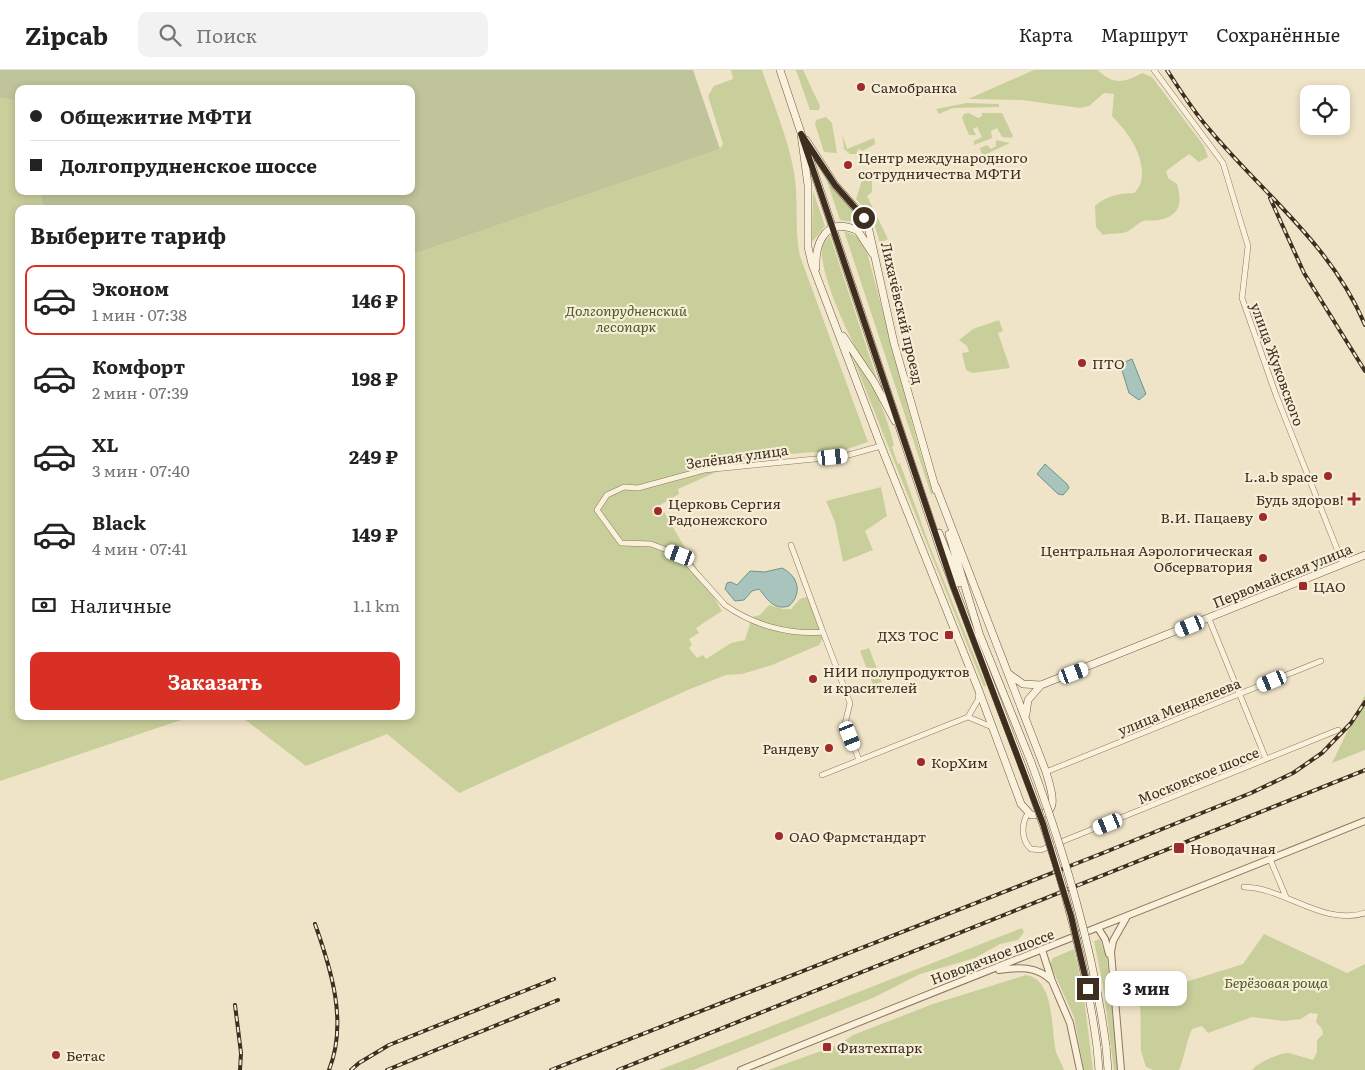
<!DOCTYPE html>
<html lang="ru">
<head>
<meta charset="utf-8">
<style>
  :root { --surface:#fff; --page:#f2f2f2; --text:#222; --muted:#767676; --line:#e0e0e0; --accent:#d93025 }
  body { margin:0; font-family:Literata,serif; background:var(--page); color:var(--text); height:100vh; display:flex; flex-direction:column; font-size:19px; white-space:nowrap }
  * { box-sizing:border-box; margin:0 }
  p { font-size:16px; color:var(--muted) }
  .icon { flex:none; width:28px; height:28px; fill:none; stroke:currentColor; stroke-width:2; stroke-linecap:round; stroke-linejoin:round }
  .map { position:relative; flex:1; overflow:hidden }
  .sheet { position:absolute; left:15px; top:135px; width:400px; height:515px; display:flex; flex-direction:column; background:var(--surface); border-radius:10px; box-shadow:0 2px 8px #0003 }
  .sheet>* { flex:none }
  .guide { position:absolute; left:15px; top:15px; width:400px; height:110px; border-radius:10px; box-shadow:0 2px 8px #0003; display:grid; align-content:center; height:110px; padding:0 15px; background:var(--surface) }
  .buttons { position:absolute; left:1300px; top:15px; display:grid; gap:10px }
  .buttons a { display:grid; place-items:center; width:50px; height:50px; border-radius:10px; background:var(--surface); box-shadow:0 2px 8px #0003; font-size:25px }
  .end { position:absolute; width:22px; height:22px; margin:-11px; border:6px solid #3d2e20; background:#fff; box-shadow:0 0 0 2px #fff }
  .from { border-radius:50% }
  .bubble { position:absolute; height:35px; border-radius:10px; background:var(--surface); box-shadow:0 2px 8px #0003; font-size:16px; font-weight:700; line-height:35px; text-align:center }
  .car { position:absolute; width:15px; height:30px; margin:-15px -8px; border-radius:6px; box-shadow:0 0 4px 1px #0007; background:linear-gradient(#fff 24%,#345 0 40%,#fff 0 76%,#345 0 86%,#fff 0) }
  .guide b { display:flex; align-items:center; gap:18px; height:48px; font-size:19px }
  .guide b+b { border-top:1px solid var(--line) }
  .guide i { width:12px; height:12px; background:var(--text) }
  ul { padding:0; list-style:none }
  li { display:flex; align-items:center; gap:15px; height:70px; margin:0 10px 8px; padding:0 5px; border:2px solid transparent; border-radius:10px }
  li div { flex:1 }
  li b { display:block; font-size:19px }
  li em { font-style:normal; font-weight:700 }
  li.current { border-color:var(--accent) }
  li>.icon { width:45px; height:45px; stroke-width:1.5 }
  h2 { padding:0 15px; font-size:22px; line-height:60px }
  .pay { display:flex; align-items:center; gap:12px; height:55px; padding:0 15px; font-size:19px }
  .pay p { margin-inline-start:auto }
  .primary-button { display:flex; gap:10px; margin-top:auto; padding:10px 15px }
  .primary-button a { flex:1; height:58px; border-radius:10px; background:var(--accent); color:#fff; font-size:20px; font-weight:700; line-height:58px; text-align:center }
  header { display:flex; align-items:center; gap:30px; box-sizing:border-box; height:70px; padding:0 25px; background:var(--surface); border-bottom:1px solid var(--line) }
  header strong { font-size:24px }
  nav { display:flex; gap:28px; margin-inline-start:auto; font-size:18px }
  .search { width:350px; height:45px; background:var(--page); display:flex; align-items:center; gap:12px; box-sizing:border-box; padding:0 18px; border-radius:10px; color:var(--muted); font-size:19px }
  .map>svg:first-child { display:block }
  .green { fill:#c9cf9b }
  .cemetery { fill:#bfc49a }
  .water { fill:#a9c4bc; stroke:#6f938a }
  .lines { fill:none; stroke-linecap:round; stroke-linejoin:round }
  .minor-casing { stroke:#8d765c; stroke-width:6 }
  .tertiary-casing { stroke:#8d765c; stroke-width:8 }
  .secondary-casing { stroke:#6f573f; stroke-width:8 }
  .minor { stroke:#faf1dc; stroke-width:5 }
  .tertiary { stroke:#faf1dc; stroke-width:6 }
  .secondary { stroke:#faf1dc; stroke-width:7 }
  .rail-casing { stroke:#3d2e20; stroke-width:4 }
  .rail { stroke:#f7eed8; stroke-width:2; stroke-dasharray:5.5; stroke-linecap:butt }
  .secondary-bridge-casing { stroke:#6f573f; stroke-width:8; stroke-linecap:butt }
  .secondary-bridge { stroke:#faf1dc; stroke-width:7 }
  .route { stroke:#3d2e20; stroke-width:6 }
  .poi-dot { fill:#9e2a2b; stroke:#f7eed8; stroke-width:2 }
  .labels { text-anchor:middle; dominant-baseline:central; stroke-width:4.5; stroke-linejoin:round; paint-order:stroke }
  .poi-label { font-size:14px; fill:#3d2e20; stroke:#f7eed8; text-anchor:start }
  .park-label { font-size:14px; font-style:italic; fill:#4d5a26; stroke:#f7eed8 }
  .street-label { font-size:14px; fill:#3d2e20; stroke:#f7eed8 }
</style>
</head>
<body>
<header>
<strong>Zipcab</strong>
<div class="search"><svg class="icon" aria-label="search" viewBox="0 0 24 24"><circle cx="10" cy="10" r="6"/><path d="M15 15l6 6"/></svg>Поиск</div>
<nav><a>Карта</a><a>Маршрут</a><a>Сохранённые</a></nav>
</header>
<div class="map">
<svg width="1365" height="1000" viewBox="0 0 1365 1000">
  <rect width="100%" height="100%" fill="#f0e4c8"/>
  <path class="green" d="M731,0H762C773,33 788,68 794,102C799,130 794,159 800,186L868,372L844,380L750,387L678,419L679,424L660,435L722,541L696,558L699,563L689,569L692,575L689,578L697,588L703,585L706,589L731,573L745,570L752,547L760,545L769,535L783,539H791L800,529L807,527L823,568L819,575L772,595L742,604L726,605L690,619L459,723L387,664L306,696L240,646H411V185L720,79L723,74L708,26L714,16L733,9Z
    M796,0H803L820,36L819,40H810Z
    M1034,0H1098C1113,15 1124,13 1142,3L1152,7L1204,76L1208,87L1199,92L1189,84L1166,101L1168,108L1177,114C1182,132 1181,146 1159,150C1154,151 1148,150 1143,151C1136,154 1131,162 1122,163C1115,164 1110,163 1103,165L1096,157L1095,136C1106,126 1119,123 1134,123C1150,109 1139,79 1127,64C1123,57 1117,52 1112,46L1114,24L1104,23L1089,36L1080,38L1022,30L968,29Z
    M0,28L19,31V121H41L43,139H19V646H193L0,711Z
    M967,33L999,34V37L953,38L939,44L936,39Z
    M969,43L978,48L982,46V43H1002L1013,66L1012,68L1002,67L997,58L991,61L992,68L974,75V71L982,67L977,57L973,59L976,65H969L962,48L964,44Z
    M826,47L832,53L837,83L824,82L815,54L816,50Z
    M842,64L847,79L874,68L875,74L863,81L858,79L857,84H850L844,79Z
    M996,70L1010,73L982,86L980,78L987,75L991,79L996,76Z
    M865,109L872,111V122L867,126L888,169L880,173L872,147L856,129L862,110Z
    M827,111L856,143L866,160L853,152L840,150Z
    M813,121L825,156L813,171L812,170Z
    M844,161L857,166L866,178L917,371L933,424H931Z
    M830,166L877,309C858,292 821,208 822,183C822,176 825,171 830,166Z
    M999,250L1003,261L998,263L1010,298L973,303L966,300L962,283L969,282L967,276L959,270L973,259Z
    M853,288C872,305 888,350 894,375L892,377L898,394L900,393L929,474L986,615L984,617Z
    M881,417L887,446L865,461L873,480L843,492L835,452L826,431Z
    M869,578L882,612L873,615L860,581Z
    M1365,625V680L1332,693Z
    M1022,858L1024,862L1018,870L1000,874L975,888L920,904L875,927L693,1000H659Z
    M1264,864L1347,903L1365,894V1000H1252C1257,993 1281,982 1289,983C1293,984 1307,988 1313,990L1317,982V970L1323,964L1322,959L1316,952L1318,944L1310,943L1301,949L1285,951L1252,947L1208,963L1202,956L1192,959C1186,972 1185,986 1179,1000H1153L1146,997L1141,981L1140,922L1165,910L1176,915L1243,894Z
    M1100,869L1103,879H1106L1118,1000H1114L1103,916L1094,871Z
    M1074,879L1083,920L1093,1000H1084L1074,947L1050,894L1053,888Z
    M1026,905C1055,909 1051,960 1056,982C1058,988 1062,994 1064,1000H768L838,975L853,965L933,934Z"/>
  <path class="cemetery" d="M0,0H693L720,79L411,185V139H43L41,121H411V19H19V31L0,28Z"/>
  <path class="water" d="M1132,289L1146,324L1139,330L1129,323L1120,294Z
    M1045,394L1067,414L1069,418L1063,425L1058,424L1037,404Z
    M782,498C798,506 803,523 789,536C773,541 767,528 759,519L752,521L744,530L735,531L725,519L727,513L731,512L737,515L750,501L765,502Z"/>
  <g class="lines">
    <defs>
      <path id="minor" d="M1154,0L1223,93L1248,176L1242,228L1276,325L1343,494
        M791,475L823,562
        M1209,549L1266,689
        M968,647L992,657
        M859,690L845,654L850,633L823,562C789,565 753,555 725,535L680,485L651,474L621,473L597,440L607,425L624,417L638,418L704,400L845,386L881,376
        M1046,702L1321,591
        M822,705L968,647L978,630L979,622
        M1028,743C1021,754 1021,770 1031,779L1041,780L1338,660
        M1270,789L1286,827
        M1244,817C1286,818 1322,856 1365,843"/>
      <path id="tertiary" d="M1098,858L1105,869L1109,884
        M1042,880L1052,911L1070,953L1080,1000
        M999,900C1019,897 1036,896 1051,910
        M741,1000C948,915 1157,835 1365,751
        M1121,1000L1111,882L1113,871L1126,848"/>
      <path id="secondary" d="M780,0L943,488L1022,696
        M801,64L808,115V177L812,194L881,376L979,621L1021,734L1031,745C1063,747 1051,720 1046,702L936,417
        M806,70L835,115L858,141L868,156L894,273L936,420
        M816,198C815,171 827,146 858,161L873,184
        M843,266L874,312L895,351
        M939,463L959,513
        M949,464L980,566
        M979,563L1031,692
        M1009,604L1023,614L1041,615L1365,485
        M1026,644L1028,630L1041,615
        M1106,976L1108,1000
        M1097,977L1099,1000"/>
    </defs>
    <use href="#minor" class="minor-casing"/>
    <use href="#tertiary" class="tertiary-casing"/>
    <use href="#secondary" class="secondary-casing"/>
    <use href="#minor" class="minor"/>
    <use href="#tertiary" class="tertiary"/>
    <use href="#secondary" class="secondary"/>
    <defs>
      <path id="rail" d="M1167,0C1180,20 1193,41 1209,59C1263,124 1331,174 1365,255
        M1270,128L1304,203L1365,301
        M315,854C331,899 348,952 329,1000
        M235,935L241,983L240,1000
        M351,1000L359,993L389,975L554,909
        M387,1000L558,930
        M551,1000L1103,783L1251,723L1293,703L1322,683L1351,653L1365,632
        M618,1000L1365,700"/>
    </defs>
    <use href="#rail" class="rail-casing"/>
    <use href="#rail" class="rail"/>
    <defs>
      <path id="secondary-bridge" d="M1031,692C1065,785 1093,878 1106,976
        M1022,696C1057,787 1084,880 1097,977"/>
    </defs>
    <use href="#secondary-bridge" class="secondary-bridge-casing"/>
    <use href="#secondary-bridge" class="secondary-bridge"/>
  </g>
  <g class="lines">
    <path class="route" d="M864,148L835,115L801,64L953,516L1043,754L1071,846L1088,919"/>
  </g>
  <g class="poi-dot">
    <circle cx="861" cy="17" r="5"/>
    <circle cx="848" cy="95" r="5"/>
    <circle cx="1082" cy="293" r="5"/>
    <circle cx="1328" cy="406" r="5"/>
    <path d="M1351.5 421.5h5v5h5v5h-5v5h-5v-5h-5v-5h5z"/>
    <circle cx="658" cy="441" r="5"/>
    <circle cx="1263" cy="447" r="5"/>
    <circle cx="1263" cy="488" r="5"/>
    <rect x="1298" y="511" width="10" height="10" rx="2.5"/>
    <rect x="944" y="560" width="10" height="10" rx="2.5"/>
    <circle cx="813" cy="609" r="5"/>
    <circle cx="829" cy="678" r="5"/>
    <circle cx="921" cy="692" r="5"/>
    <circle cx="779" cy="766" r="5"/>
    <rect x="1173" y="772" width="12" height="12" rx="2.5"/>
    <rect x="822" y="972" width="10" height="10" rx="2.5"/>
    <circle cx="56" cy="985" r="5"/>
  </g>
  <g class="labels">
    <g class="poi-label">
      <text x="871" y="17">Самобранка</text>
      <text x="858" y="87">Центр международного<tspan x="858" dy="16">сотрудничества МФТИ</tspan></text>
      <text x="1092" y="293">ПТО</text>
      <text x="1318" y="406" text-anchor="end">L.a.b space</text>
      <text x="1344" y="429" text-anchor="end">Будь здоров!</text>
      <text x="668" y="433">Церковь Сергия<tspan x="668" dy="16">Радонежского</tspan></text>
      <text x="1253" y="447" text-anchor="end">В.И. Пацаеву</text>
      <text x="1253" y="480" text-anchor="end">Центральная Аэрологическая<tspan x="1253" dy="16">Обсерватория</tspan></text>
      <text x="1313" y="516">ЦАО</text>
      <text x="939" y="565" text-anchor="end">ДХЗ ТОС</text>
      <text x="823" y="601">НИИ полупродуктов<tspan x="823" dy="16">и красителей</tspan></text>
      <text x="819" y="678" text-anchor="end">Рандеву</text>
      <text x="931" y="692">КорХим</text>
      <text x="789" y="766">ОАО Фармстандарт</text>
      <text x="1190" y="778">Новодачная</text>
      <text x="837" y="977">Физтехпарк</text>
      <text x="66" y="985">Бетас</text>
    </g>
    <g class="park-label">
      <text x="626" y="240">Долгопрудненский<tspan x="626" dy="16">лесопарк</tspan></text>
      <text x="1276" y="912">Берёзовая роща</text>
    </g>
    <g class="street-label">
      <text transform="translate(903 243) rotate(77)">Лихачёвский проезд</text>
      <text transform="translate(1278 294) rotate(70)">улица Жуковского</text>
      <text transform="translate(737 386) rotate(-8)">Зелёная улица</text>
      <text transform="translate(1282 505) rotate(-22)">Первомайская улица</text>
      <text transform="translate(1179 636) rotate(-22)">улица Менделеева</text>
      <text transform="translate(1198 705) rotate(-22)">Московское шоссе</text>
      <text transform="translate(992 886) rotate(-21)">Новодачное шоссе</text>
    </g>
  </g>
</svg>
<div class="buttons">
<a><svg class="icon" aria-label="locate" viewBox="0 0 24 24"><circle cx="12" cy="12" r="6"/><path d="M12 2v4M12 18v4M2 12h4M18 12h4"/></svg></a>
</div>
<i class="end from" style="left:864px;top:148px"></i>
<i class="end" style="left:1088px;top:919px"></i>
<div class="bubble" style="left:1105px;top:901px;width:82px">3 мин</div>
<i class="car" style="left:833px;top:387px;rotate:84deg"></i>
<i class="car" style="left:680px;top:485px;rotate:290deg"></i>
<i class="car" style="left:1190px;top:556px;rotate:248deg"></i>
<i class="car" style="left:1074px;top:603px;rotate:69deg"></i>
<i class="car" style="left:1272px;top:611px;rotate:248deg"></i>
<i class="car" style="left:850px;top:666px;rotate:158deg"></i>
<i class="car" style="left:1108px;top:754px;rotate:248deg"></i>
<div class="guide">
<b><i class="from"></i>Общежитие МФТИ</b>
<b><i></i>Долгопрудненское шоссе</b>
</div>
<section class="sheet">
<h2>Выберите тариф</h2>
<ul>
<li class="current"><svg class="icon" aria-label="car" viewBox="0 0 24 24"><path d="M5 17H2v-5l4-1 3-4h7l3 4 3 1v5h-3M9 17h6M6 11h13"/><circle cx="7" cy="17" r="2"/><circle cx="17" cy="17" r="2"/></svg><div><b>Эконом</b><p>1 мин · 07:38</p></div><em>146 ₽</em></li>
<li><svg class="icon" aria-label="car" viewBox="0 0 24 24"><path d="M5 17H2v-5l4-1 3-4h7l3 4 3 1v5h-3M9 17h6M6 11h13"/><circle cx="7" cy="17" r="2"/><circle cx="17" cy="17" r="2"/></svg><div><b>Комфорт</b><p>2 мин · 07:39</p></div><em>198 ₽</em></li>
<li><svg class="icon" aria-label="car" viewBox="0 0 24 24"><path d="M5 17H2v-5l4-1 3-4h7l3 4 3 1v5h-3M9 17h6M6 11h13"/><circle cx="7" cy="17" r="2"/><circle cx="17" cy="17" r="2"/></svg><div><b>XL</b><p>3 мин · 07:40</p></div><em>249 ₽</em></li>
<li><svg class="icon" aria-label="car" viewBox="0 0 24 24"><path d="M5 17H2v-5l4-1 3-4h7l3 4 3 1v5h-3M9 17h6M6 11h13"/><circle cx="7" cy="17" r="2"/><circle cx="17" cy="17" r="2"/></svg><div><b>Black</b><p>4 мин · 07:41</p></div><em>149 ₽</em></li>
</ul>
<div class="pay"><svg class="icon" aria-label="cash" viewBox="0 0 24 24"><path d="M3 7h18v10H3z"/><circle cx="12" cy="12" r="2"/></svg>Наличные<p>1.1 km</p></div>
<div class="primary-button"><a>Заказать</a></div>
</section>
</div>
</body>
</html>
